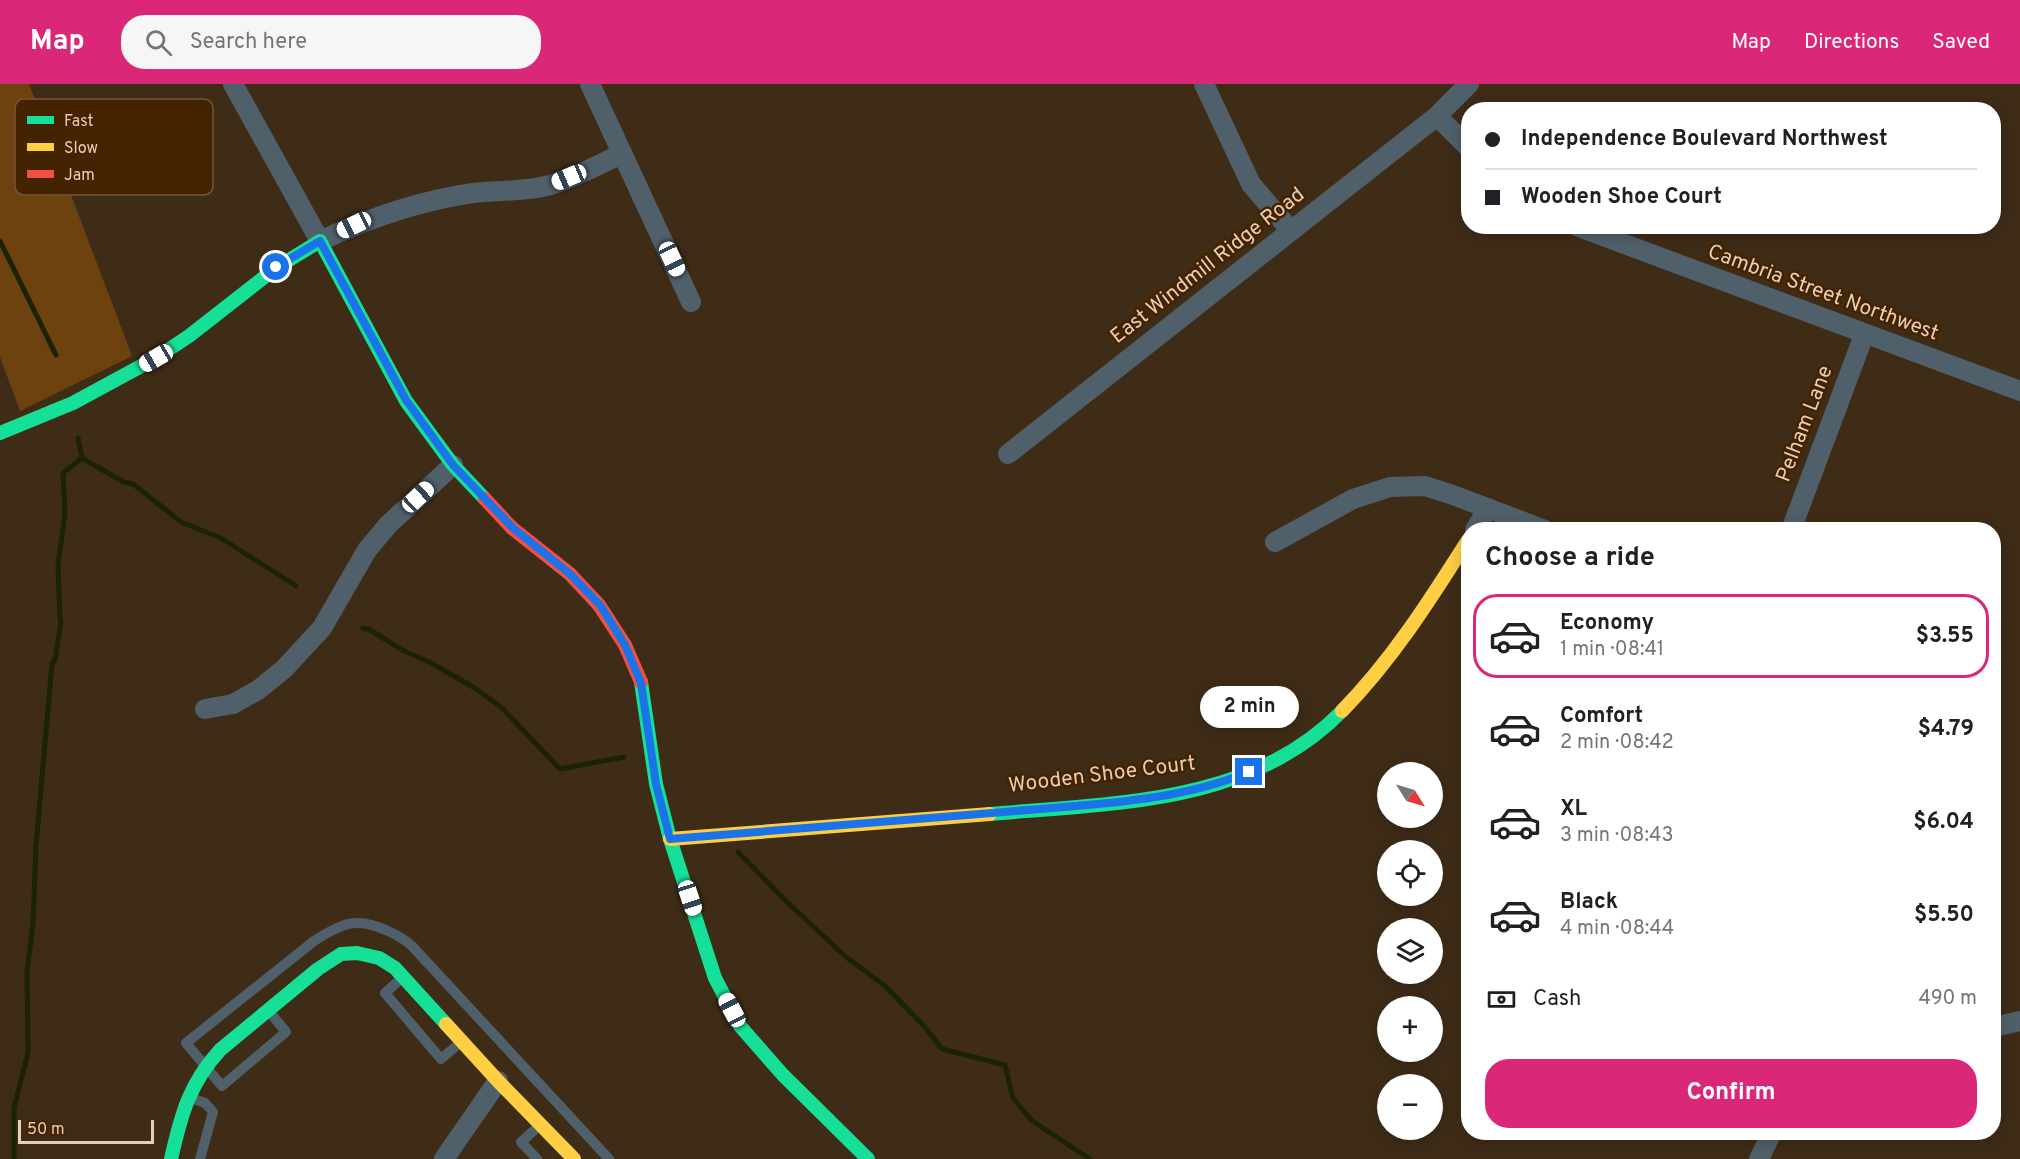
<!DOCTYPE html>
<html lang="en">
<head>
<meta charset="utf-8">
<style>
  :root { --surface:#fff; --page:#f6f6f6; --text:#202124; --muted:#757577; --line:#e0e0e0; --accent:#db2777 }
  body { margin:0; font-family:Overpass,sans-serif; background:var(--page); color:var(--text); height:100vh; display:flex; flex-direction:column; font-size:22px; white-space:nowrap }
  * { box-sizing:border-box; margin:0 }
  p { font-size:20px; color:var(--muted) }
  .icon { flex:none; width:33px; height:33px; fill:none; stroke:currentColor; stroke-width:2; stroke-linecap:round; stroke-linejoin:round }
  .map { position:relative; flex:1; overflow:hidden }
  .panel { position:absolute; left:1461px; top:438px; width:540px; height:618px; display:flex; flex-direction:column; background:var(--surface); border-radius:24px; box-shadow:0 3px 15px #0003 }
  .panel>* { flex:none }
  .top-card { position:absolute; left:1461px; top:18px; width:540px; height:132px; border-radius:24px; box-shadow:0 3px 15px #0003; display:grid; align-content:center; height:132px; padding:0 24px; background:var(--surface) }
  .needle { width:39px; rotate:127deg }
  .tools { position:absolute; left:1377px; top:678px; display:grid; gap:12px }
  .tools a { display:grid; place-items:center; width:66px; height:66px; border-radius:50%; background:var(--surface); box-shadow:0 3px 15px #0003; font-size:30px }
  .scale { position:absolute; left:18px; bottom:15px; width:136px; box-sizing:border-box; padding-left:6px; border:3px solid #e8cdb5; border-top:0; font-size:16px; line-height:21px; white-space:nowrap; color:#e8cdb5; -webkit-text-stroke:4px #442300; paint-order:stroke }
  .end { position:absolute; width:27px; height:27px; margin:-14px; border:8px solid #1a73e8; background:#fff; box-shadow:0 0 0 3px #fff }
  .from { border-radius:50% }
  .bubble { position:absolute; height:42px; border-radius:21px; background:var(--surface); box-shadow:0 3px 15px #0003; font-size:20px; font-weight:700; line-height:42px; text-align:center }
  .car { position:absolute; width:18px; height:36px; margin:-18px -9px; border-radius:8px; box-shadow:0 0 4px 2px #0007; background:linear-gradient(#fff 24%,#345 0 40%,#fff 0 76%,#345 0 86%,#fff 0) }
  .top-card b { display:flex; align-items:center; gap:21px; height:57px; font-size:22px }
  .top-card b+b { border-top:2px solid var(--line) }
  .top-card i { width:15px; height:15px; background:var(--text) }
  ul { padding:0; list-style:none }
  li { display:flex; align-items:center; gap:18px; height:84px; margin:0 12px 9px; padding:0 12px; border:3px solid transparent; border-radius:24px }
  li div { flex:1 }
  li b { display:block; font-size:22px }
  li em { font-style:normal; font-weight:700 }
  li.on { border-color:var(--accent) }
  li>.icon { width:54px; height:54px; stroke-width:1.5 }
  h2 { padding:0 24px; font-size:27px; line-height:72px }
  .pay { display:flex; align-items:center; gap:15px; height:66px; padding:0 24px; font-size:22px }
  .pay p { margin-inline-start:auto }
  .button { display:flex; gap:12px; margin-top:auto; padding:12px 24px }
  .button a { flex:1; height:69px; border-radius:24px; background:var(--accent); color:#fff; font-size:24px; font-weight:700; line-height:69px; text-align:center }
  header { display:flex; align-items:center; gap:36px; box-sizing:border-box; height:84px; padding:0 30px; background:var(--accent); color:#fff }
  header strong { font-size:28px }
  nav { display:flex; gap:33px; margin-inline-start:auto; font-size:21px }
  .search { width:420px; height:54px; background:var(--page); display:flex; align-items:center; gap:15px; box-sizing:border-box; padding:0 21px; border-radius:24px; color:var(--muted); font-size:22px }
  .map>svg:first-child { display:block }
  .green { fill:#6e420f }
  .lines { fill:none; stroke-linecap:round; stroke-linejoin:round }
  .stream { stroke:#1b2302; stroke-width:5 }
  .lane { stroke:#50606b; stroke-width:10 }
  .street { stroke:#50606b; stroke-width:20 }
  .fast { stroke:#16e098; stroke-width:14 }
  .slow { stroke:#ffcf43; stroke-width:14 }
  .jam { stroke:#f24e42; stroke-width:14 }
  .route { stroke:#1a73e8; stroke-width:8 }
  .labels { text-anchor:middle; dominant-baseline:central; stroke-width:5; stroke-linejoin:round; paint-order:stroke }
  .street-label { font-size:21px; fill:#e8cdb5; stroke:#442300 }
  .key { fill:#442300; stroke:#755636; stroke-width:1.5 }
  .key-label { font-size:16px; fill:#e8cdb5 }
</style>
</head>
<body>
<header>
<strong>Map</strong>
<div class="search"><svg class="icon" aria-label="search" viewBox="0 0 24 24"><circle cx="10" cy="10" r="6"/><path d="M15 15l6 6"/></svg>Search here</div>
<nav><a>Map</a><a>Directions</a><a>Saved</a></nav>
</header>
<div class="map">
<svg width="2020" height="1075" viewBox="0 0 2020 1075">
  <rect width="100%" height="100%" fill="#3e2c17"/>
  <path class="green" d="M0,0H29L132,272L20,327L0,273Z"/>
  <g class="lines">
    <path class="stream" d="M0,157L56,271
      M78,354L82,374
      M82,374L124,398L133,400L181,438L221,454L296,502
      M363,544L370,546L404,567L429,578L475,604L502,624L560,685L624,673
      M738,768L787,818L846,873L884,901L924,942L942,965L1005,981L1013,1014L1031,1036L1090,1075
      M14,1075V1024L28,969L27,887L33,839L36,761L52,580L55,576L61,537L60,534L58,481L65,430L63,389L82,374"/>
    <path class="lane" d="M403,893L385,909L441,975L462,957
      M268,926L286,948L222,1002L186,959L314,857C342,839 357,832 388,847C397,851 405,856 412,862L609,1075
      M188,1013L205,1019L213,1028L200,1075
      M537,1075L521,1058L540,1041"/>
    <path class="street" d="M233,0L320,157C369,134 418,117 473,109C499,106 525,108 550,101C575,94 599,80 622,70
      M590,0L691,218
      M1204,0L1251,100L1291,147
      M1437,32L1468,63
      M1576,142L2020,307
      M1008,370L1437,32L1469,0
      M1475,446L1488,424
      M1791,446L1864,251
      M1275,458L1353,415L1390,403L1425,402L1453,411L1545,446
      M205,625L233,620L258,606L284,585L322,544L367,466L388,441L453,381
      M1994,943L2020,937
      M444,1075L498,997
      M1759,1075L1772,1048"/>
    <path class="fast" d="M0,349L73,319L156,274L189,252L276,184L320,157L406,317L453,381L485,415
      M641,598L656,700L670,755L715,894L740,942L783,991L868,1075
      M990,730C1112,719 1251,721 1342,627
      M171,1075C181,1031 189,1000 220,966L318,885L341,870L357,869L379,874L395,884L446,940"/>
    <path class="slow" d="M1342,627C1392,576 1430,516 1468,456
      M670,755L990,730
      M446,940L498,997L574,1075"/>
    <path class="jam" d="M485,415L512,444L570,490L599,521L625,561L641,598"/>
  </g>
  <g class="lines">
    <path class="route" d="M276,183L320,157L406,316L453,381L513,444L570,490L600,521L625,561L641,599L656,700L670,755C786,746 901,737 1016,727C1095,720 1176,718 1249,688"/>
  </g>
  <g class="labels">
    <g class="street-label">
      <text transform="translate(1208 182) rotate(-38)">East Windmill Ridge Road</text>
      <text transform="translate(1823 209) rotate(20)">Cambria Street Northwest</text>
      <text transform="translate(1805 340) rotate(-69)">Pelham Lane</text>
      <text transform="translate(1102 691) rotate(-7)">Wooden Shoe Court</text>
    </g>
  </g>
  <rect x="15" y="15" width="198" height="96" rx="9" class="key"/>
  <rect x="27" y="32" width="27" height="8" fill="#16e098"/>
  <rect x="27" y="59" width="27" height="8" fill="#ffcf43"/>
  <rect x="27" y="86" width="27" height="8" fill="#f24e42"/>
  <g class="key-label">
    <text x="64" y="42">Fast</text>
    <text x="64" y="69">Slow</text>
    <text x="64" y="96">Jam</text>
  </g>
</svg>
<div class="tools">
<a><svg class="needle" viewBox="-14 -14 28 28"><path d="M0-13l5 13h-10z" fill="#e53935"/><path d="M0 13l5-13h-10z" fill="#757577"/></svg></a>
<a><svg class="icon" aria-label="locate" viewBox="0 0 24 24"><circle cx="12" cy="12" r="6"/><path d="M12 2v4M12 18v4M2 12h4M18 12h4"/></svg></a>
<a><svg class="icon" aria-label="layers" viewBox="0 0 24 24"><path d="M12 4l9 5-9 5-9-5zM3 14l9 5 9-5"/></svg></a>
<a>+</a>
<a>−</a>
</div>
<div class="scale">50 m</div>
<i class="end from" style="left:276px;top:183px"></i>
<i class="end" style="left:1249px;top:688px"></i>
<div class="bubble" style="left:1200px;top:602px;width:99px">2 min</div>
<i class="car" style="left:569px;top:93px;rotate:247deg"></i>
<i class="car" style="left:354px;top:141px;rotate:244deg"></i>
<i class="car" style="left:672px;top:175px;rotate:155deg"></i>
<i class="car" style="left:156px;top:274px;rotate:240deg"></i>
<i class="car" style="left:418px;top:413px;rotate:47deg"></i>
<i class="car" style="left:690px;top:814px;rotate:162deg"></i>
<i class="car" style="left:732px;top:926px;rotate:332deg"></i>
<div class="top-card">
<b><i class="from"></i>Independence Boulevard Northwest</b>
<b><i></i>Wooden Shoe Court</b>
</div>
<section class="panel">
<h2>Choose a ride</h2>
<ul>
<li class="on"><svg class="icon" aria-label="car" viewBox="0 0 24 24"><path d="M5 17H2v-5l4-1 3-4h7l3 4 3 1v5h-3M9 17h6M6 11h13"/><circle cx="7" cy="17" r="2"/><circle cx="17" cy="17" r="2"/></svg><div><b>Economy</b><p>1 min · 08:41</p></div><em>$3.55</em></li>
<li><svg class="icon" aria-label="car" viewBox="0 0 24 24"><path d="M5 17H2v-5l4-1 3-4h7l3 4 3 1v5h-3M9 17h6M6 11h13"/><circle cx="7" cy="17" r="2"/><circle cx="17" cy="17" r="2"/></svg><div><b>Comfort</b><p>2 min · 08:42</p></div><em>$4.79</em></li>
<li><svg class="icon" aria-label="car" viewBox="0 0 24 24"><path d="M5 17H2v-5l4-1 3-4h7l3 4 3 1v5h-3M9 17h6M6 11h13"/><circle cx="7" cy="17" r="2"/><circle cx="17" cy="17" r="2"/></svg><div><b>XL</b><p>3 min · 08:43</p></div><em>$6.04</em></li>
<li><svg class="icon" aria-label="car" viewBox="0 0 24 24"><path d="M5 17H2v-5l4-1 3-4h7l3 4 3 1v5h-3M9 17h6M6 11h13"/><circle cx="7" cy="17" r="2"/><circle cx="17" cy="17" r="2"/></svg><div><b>Black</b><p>4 min · 08:44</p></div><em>$5.50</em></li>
</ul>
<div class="pay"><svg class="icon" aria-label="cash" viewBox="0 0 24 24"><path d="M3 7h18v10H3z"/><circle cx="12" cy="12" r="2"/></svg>Cash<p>490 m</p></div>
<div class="button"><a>Confirm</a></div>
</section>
</div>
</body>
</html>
